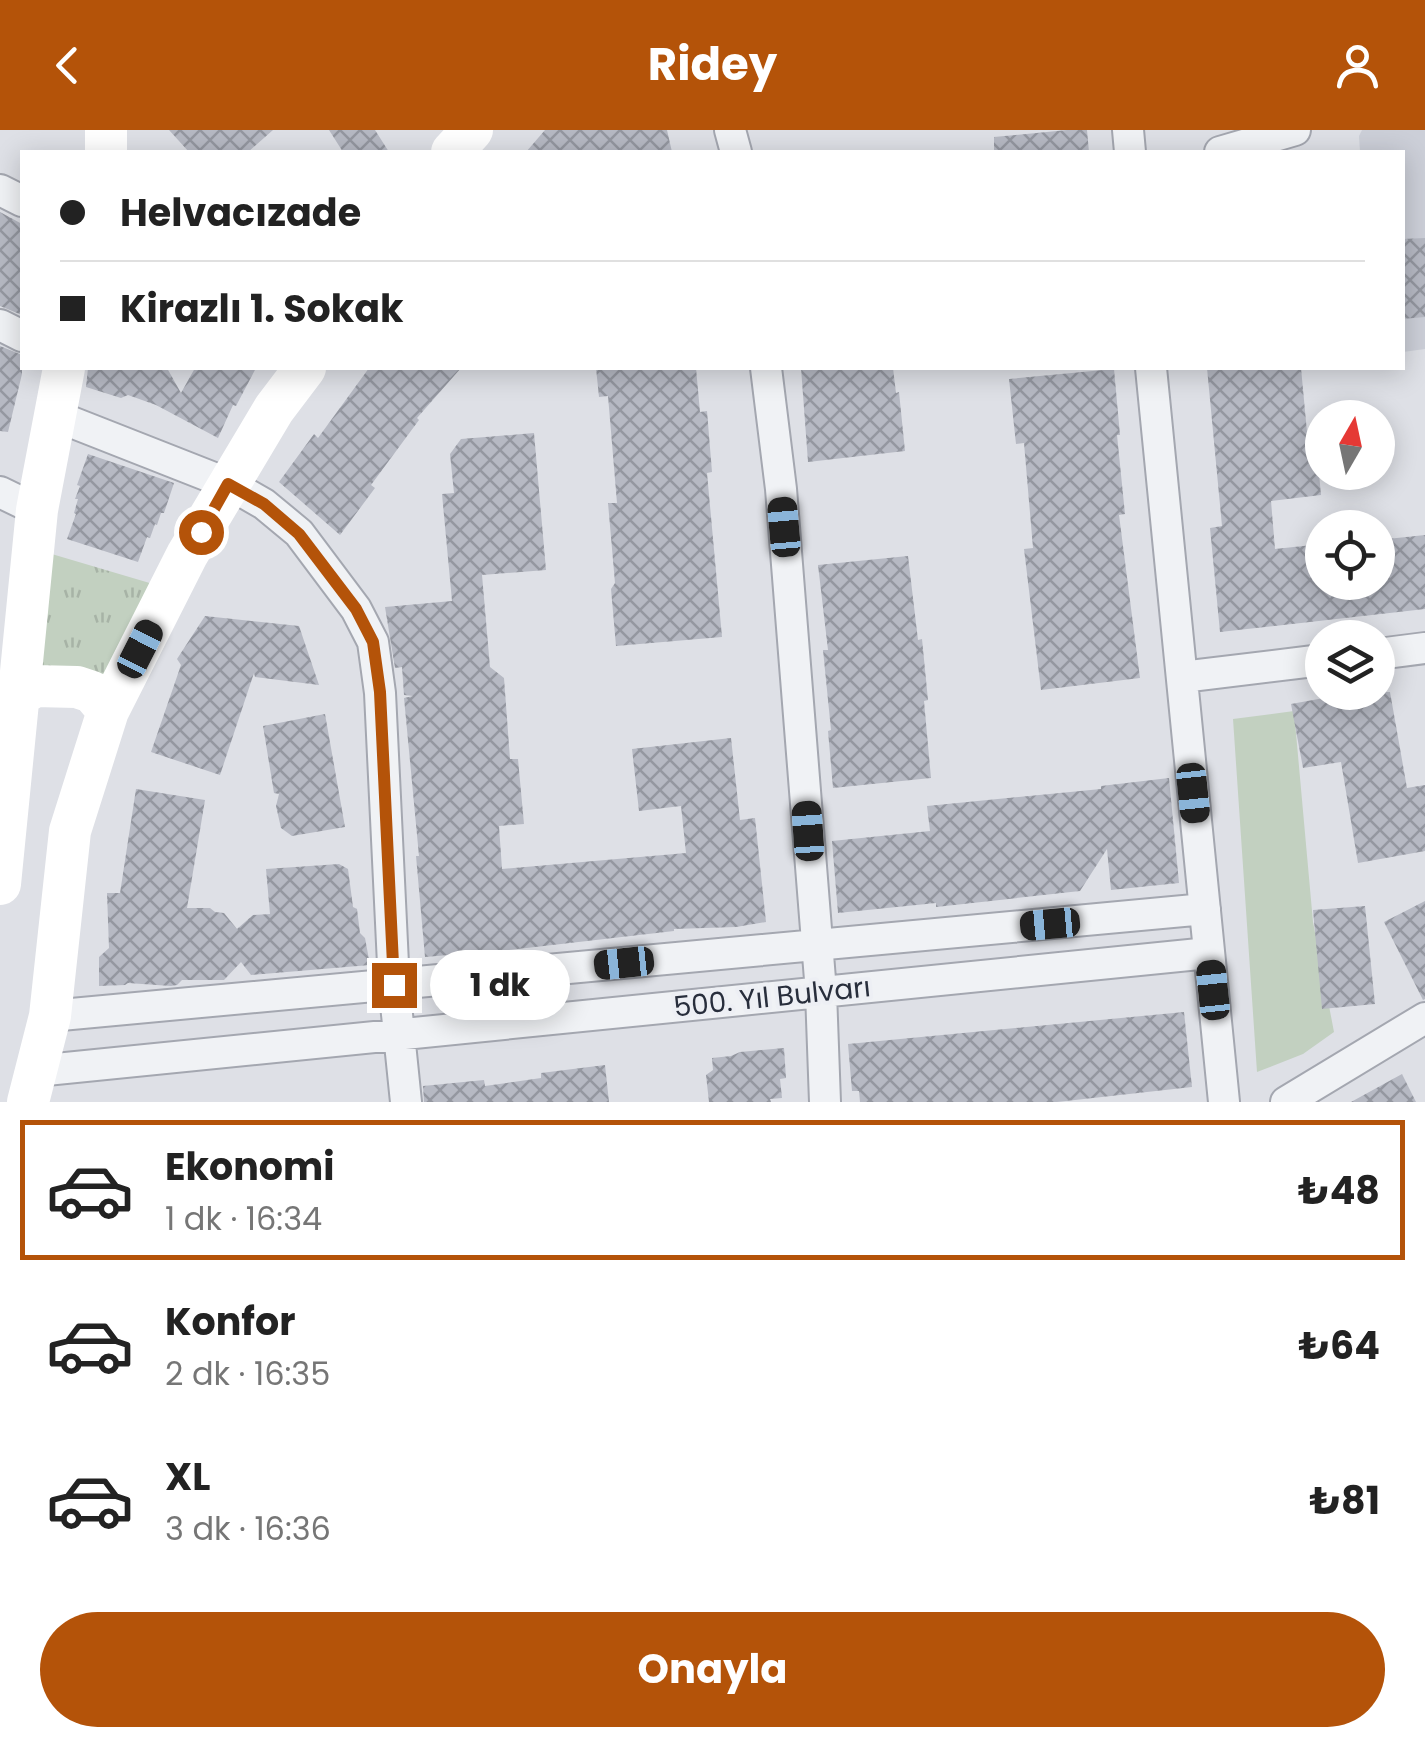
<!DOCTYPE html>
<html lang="tr">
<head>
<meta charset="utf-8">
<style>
  :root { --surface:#fff; --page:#f6f6f6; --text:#222; --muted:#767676; --line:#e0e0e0; --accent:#b45309 }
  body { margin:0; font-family:Poppins,sans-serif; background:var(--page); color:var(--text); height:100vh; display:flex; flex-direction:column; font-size:38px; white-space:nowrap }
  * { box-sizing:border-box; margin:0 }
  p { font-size:32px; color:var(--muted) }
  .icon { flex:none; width:55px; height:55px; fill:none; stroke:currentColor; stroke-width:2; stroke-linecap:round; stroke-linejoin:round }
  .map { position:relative; height:972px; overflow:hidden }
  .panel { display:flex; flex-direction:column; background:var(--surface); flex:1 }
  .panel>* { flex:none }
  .top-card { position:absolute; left:20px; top:20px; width:1385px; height:220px; border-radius:0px; box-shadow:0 5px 25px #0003; display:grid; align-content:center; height:220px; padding:0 40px; background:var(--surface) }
  .needle { width:65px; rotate:9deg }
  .fabs { position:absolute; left:1305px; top:270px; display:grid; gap:20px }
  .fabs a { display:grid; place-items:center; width:90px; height:90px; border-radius:50%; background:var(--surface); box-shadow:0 5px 25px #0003; font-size:50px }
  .end { position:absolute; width:45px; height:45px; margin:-22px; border:12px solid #b45309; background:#fff; box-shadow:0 0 0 5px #fff }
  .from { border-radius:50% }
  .bubble { position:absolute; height:70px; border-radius:35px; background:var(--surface); box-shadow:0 5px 25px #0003; font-size:32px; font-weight:700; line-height:70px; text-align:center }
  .car { position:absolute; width:30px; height:60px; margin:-30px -15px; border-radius:12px; box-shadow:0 0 8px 2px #0007; background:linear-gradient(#222 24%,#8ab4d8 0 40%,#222 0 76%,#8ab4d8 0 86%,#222 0) }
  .top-card b { display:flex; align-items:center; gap:35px; height:95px; font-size:38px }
  .top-card b+b { border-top:2px solid var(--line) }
  .top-card i { width:25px; height:25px; background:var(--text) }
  ul { padding:18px 0 0; list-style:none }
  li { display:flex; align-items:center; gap:30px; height:140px; margin:0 20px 15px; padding:0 20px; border:5px solid transparent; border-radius:0px }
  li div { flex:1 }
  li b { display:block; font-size:38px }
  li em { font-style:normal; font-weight:700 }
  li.selected { border-color:var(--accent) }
  li>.icon { width:90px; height:90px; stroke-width:1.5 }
  .primary-button { display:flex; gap:20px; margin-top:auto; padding:20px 40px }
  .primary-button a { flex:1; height:115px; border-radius:60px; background:var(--accent); color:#fff; font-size:40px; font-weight:700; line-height:115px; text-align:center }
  header { display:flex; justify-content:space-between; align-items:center; height:130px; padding:0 40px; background:var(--accent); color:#fff; font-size:45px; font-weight:700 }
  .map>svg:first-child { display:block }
  .built { fill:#cccfd8 }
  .grass { fill:url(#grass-tufts) }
  .park { fill:#c2d0c0 }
  .building { fill:url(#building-cross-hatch) }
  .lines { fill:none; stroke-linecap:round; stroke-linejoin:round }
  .street-casing { stroke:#a4a7b0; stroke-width:34 }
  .street { stroke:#f0f2f5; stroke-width:30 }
  .secondary { stroke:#fff; stroke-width:42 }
  .route { stroke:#b45309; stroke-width:12 }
  .labels { text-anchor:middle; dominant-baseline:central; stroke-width:8; stroke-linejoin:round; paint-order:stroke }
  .street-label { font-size:28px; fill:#282e3c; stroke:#edeff4 }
</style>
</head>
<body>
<header><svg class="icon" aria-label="back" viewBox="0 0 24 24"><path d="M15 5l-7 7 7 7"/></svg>Ridey<svg class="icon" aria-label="person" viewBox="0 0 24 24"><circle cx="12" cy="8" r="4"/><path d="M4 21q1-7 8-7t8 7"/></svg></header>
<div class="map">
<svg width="1425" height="972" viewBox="0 0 1425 972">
  <defs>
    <pattern id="grass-tufts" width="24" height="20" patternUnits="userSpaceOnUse" patternTransform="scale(2.5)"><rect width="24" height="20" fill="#c2d0c0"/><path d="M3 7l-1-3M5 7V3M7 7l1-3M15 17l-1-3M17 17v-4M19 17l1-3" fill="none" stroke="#a7b3a6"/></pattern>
    <pattern id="building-cross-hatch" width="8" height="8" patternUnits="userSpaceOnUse" patternTransform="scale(2.5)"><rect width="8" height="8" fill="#b6b9c3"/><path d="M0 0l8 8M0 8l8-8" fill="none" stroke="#9497a0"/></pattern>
  </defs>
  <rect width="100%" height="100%" fill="#dee0e6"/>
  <path class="built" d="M1362,0H1425V219L1403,222L1402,22H1360L1359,6Z"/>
  <path class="grass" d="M45,422L153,454L110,546L35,539Z"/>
  <path class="park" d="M1294,581L1313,792L1334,902L1303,924L1257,942L1233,589Z"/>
  <path class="building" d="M169,0H273L248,22H189Z
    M329,0H375L389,22H343Z
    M545,0H667L672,22H526Z
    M1067,0H1087L1089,22H994V7Z
    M0,82L22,94V185L0,176Z
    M1425,108V187L1402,189V109Z
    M0,216L22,225V244L8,302L0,301Z
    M88,238H167L181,263L195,238H256L236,276L233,275L218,308L156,275L128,265L121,268L86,257Z
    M369,238H461L417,288L419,290L371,355L375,358L340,405L279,352L314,304L318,308Z
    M596,238H696L700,282L707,281L712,342L707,343L722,507L616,516L611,459L615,453L608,373H617L608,266L599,267Z
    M801,238H893L896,263L899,262L905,321L808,332Z
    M1207,238H1301L1307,302L1315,301L1321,365L1271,371L1275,419L1322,414V452H1378V410L1425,405V479L1220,502L1210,398L1222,396Z
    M1114,239L1120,305H1117L1125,384L1119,385L1140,548L1041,560L1024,419L1033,418L1024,313L1016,314L1009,249Z
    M534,303L546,440L482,445L490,537L504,548L510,629H518L524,694L499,696L502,739L686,723L681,676L639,681L632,619L731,608L740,690L755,688L766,792L736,797L674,799V801L509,820L425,827L416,726H419L404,568L413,566L404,565L402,537L395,538L385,477L452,471L442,364L454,363L450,324L461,309Z
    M88,324L174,353L164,383H161L157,395L155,394L150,408L147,407L138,432L67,409L76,384L74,383L78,369H75L80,356L77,355Z
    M908,426L918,510L922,509L928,570L924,571L931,648L833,658L828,601L831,600L823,520H828L818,435Z
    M205,486L299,496L319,555L255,547L254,543L220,645L151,622L181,535L177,529Z
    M1357,562H1390L1407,658L1425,655V721L1358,733L1341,632L1303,638L1291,574Z
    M325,584L345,697L292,706L281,698L276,676L279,664L274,663L263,596Z
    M1169,648L1179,753L1111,760L1107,719L1080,761L936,777V773L838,783L832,711L930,701L927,676L1101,659V656Z
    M136,659L205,670L187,778H210L215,782L224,783L237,799L253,785L270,784L266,739L339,734L348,739L353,777L357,779L360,803L365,808L370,835L251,845L241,832L224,850H182L177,855L171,856L128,853L125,855L99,856V827L109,818L107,763H120Z
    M1425,771V869L1423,870L1384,792Z
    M1365,776L1375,874L1322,879L1313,780Z
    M1184,882L1192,957L1057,972H860L859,961H852L848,914Z
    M784,918L786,948L780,949L782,968L770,969L771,972H709L706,945L713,940L712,928L731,926L740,922Z
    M605,935L609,972H424L423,956L484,950L485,956L541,948V943Z
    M1402,944L1416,972H1351Z"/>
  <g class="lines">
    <defs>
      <path id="street" d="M730,0L736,22
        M1128,0L1130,22
        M1220,22L1295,0
        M0,60L22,71
        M0,195L22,206
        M766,238L781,359L821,862L825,972
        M1151,238L1224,972
        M56,286L229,354L264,374L299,403L356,479L373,512L380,563L394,855L406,972
        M0,362L37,380
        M1378,524L1425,518
        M1182,547L1322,530
        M50,886L1205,779
        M36,941L1209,823
        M1286,972L1425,888"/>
    </defs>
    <use href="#street" class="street-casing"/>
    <use href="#street" class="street"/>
    <path class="secondary" d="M106,0V22
      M452,22L472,0
      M17,567L35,556L77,557L92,562L108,581
      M0,754L37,380L64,238
      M28,972L50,886L70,701L108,581L187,425L274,279L305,238"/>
  </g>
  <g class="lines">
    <path class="route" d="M201,402L228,354L264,374L299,404L356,479L373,512L380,562L394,855"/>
  </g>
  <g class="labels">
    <g class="street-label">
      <text transform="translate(772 867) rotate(-6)">500. Yıl Bulvarı</text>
    </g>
  </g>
</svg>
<div class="fabs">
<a><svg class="needle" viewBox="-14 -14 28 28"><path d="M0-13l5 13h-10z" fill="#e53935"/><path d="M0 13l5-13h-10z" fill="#767676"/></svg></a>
<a><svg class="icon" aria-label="locate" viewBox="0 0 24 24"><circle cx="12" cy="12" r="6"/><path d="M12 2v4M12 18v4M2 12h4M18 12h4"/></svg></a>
<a><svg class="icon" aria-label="layers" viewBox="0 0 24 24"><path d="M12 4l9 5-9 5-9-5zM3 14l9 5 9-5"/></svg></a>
</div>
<i class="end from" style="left:201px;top:402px"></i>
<i class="end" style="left:394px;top:855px"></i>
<div class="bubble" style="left:430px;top:820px;width:140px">1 dk</div>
<i class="car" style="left:784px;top:397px;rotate:355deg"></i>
<i class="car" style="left:140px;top:519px;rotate:27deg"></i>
<i class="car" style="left:1193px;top:663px;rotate:174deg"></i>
<i class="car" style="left:808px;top:701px;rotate:356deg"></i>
<i class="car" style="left:1050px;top:794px;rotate:265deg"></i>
<i class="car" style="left:624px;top:833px;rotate:264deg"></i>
<i class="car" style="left:1213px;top:860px;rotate:354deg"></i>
<div class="top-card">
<b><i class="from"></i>Helvacızade</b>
<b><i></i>Kirazlı 1. Sokak</b>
</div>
</div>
<section class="panel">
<ul>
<li class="selected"><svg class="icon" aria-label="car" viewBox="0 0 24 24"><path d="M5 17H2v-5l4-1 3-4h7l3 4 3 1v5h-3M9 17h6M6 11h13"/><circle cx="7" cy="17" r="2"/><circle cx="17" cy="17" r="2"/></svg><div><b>Ekonomi</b><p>1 dk · 16:34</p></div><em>₺48</em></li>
<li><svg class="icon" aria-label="car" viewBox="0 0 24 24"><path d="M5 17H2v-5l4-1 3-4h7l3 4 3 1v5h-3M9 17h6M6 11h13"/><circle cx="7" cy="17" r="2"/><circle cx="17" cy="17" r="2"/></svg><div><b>Konfor</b><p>2 dk · 16:35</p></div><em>₺64</em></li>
<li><svg class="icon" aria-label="car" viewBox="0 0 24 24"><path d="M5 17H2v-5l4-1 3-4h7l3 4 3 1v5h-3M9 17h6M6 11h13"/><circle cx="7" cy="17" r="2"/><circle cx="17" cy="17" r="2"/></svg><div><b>XL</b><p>3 dk · 16:36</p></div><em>₺81</em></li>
</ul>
<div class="primary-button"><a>Onayla</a></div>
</section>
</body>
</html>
